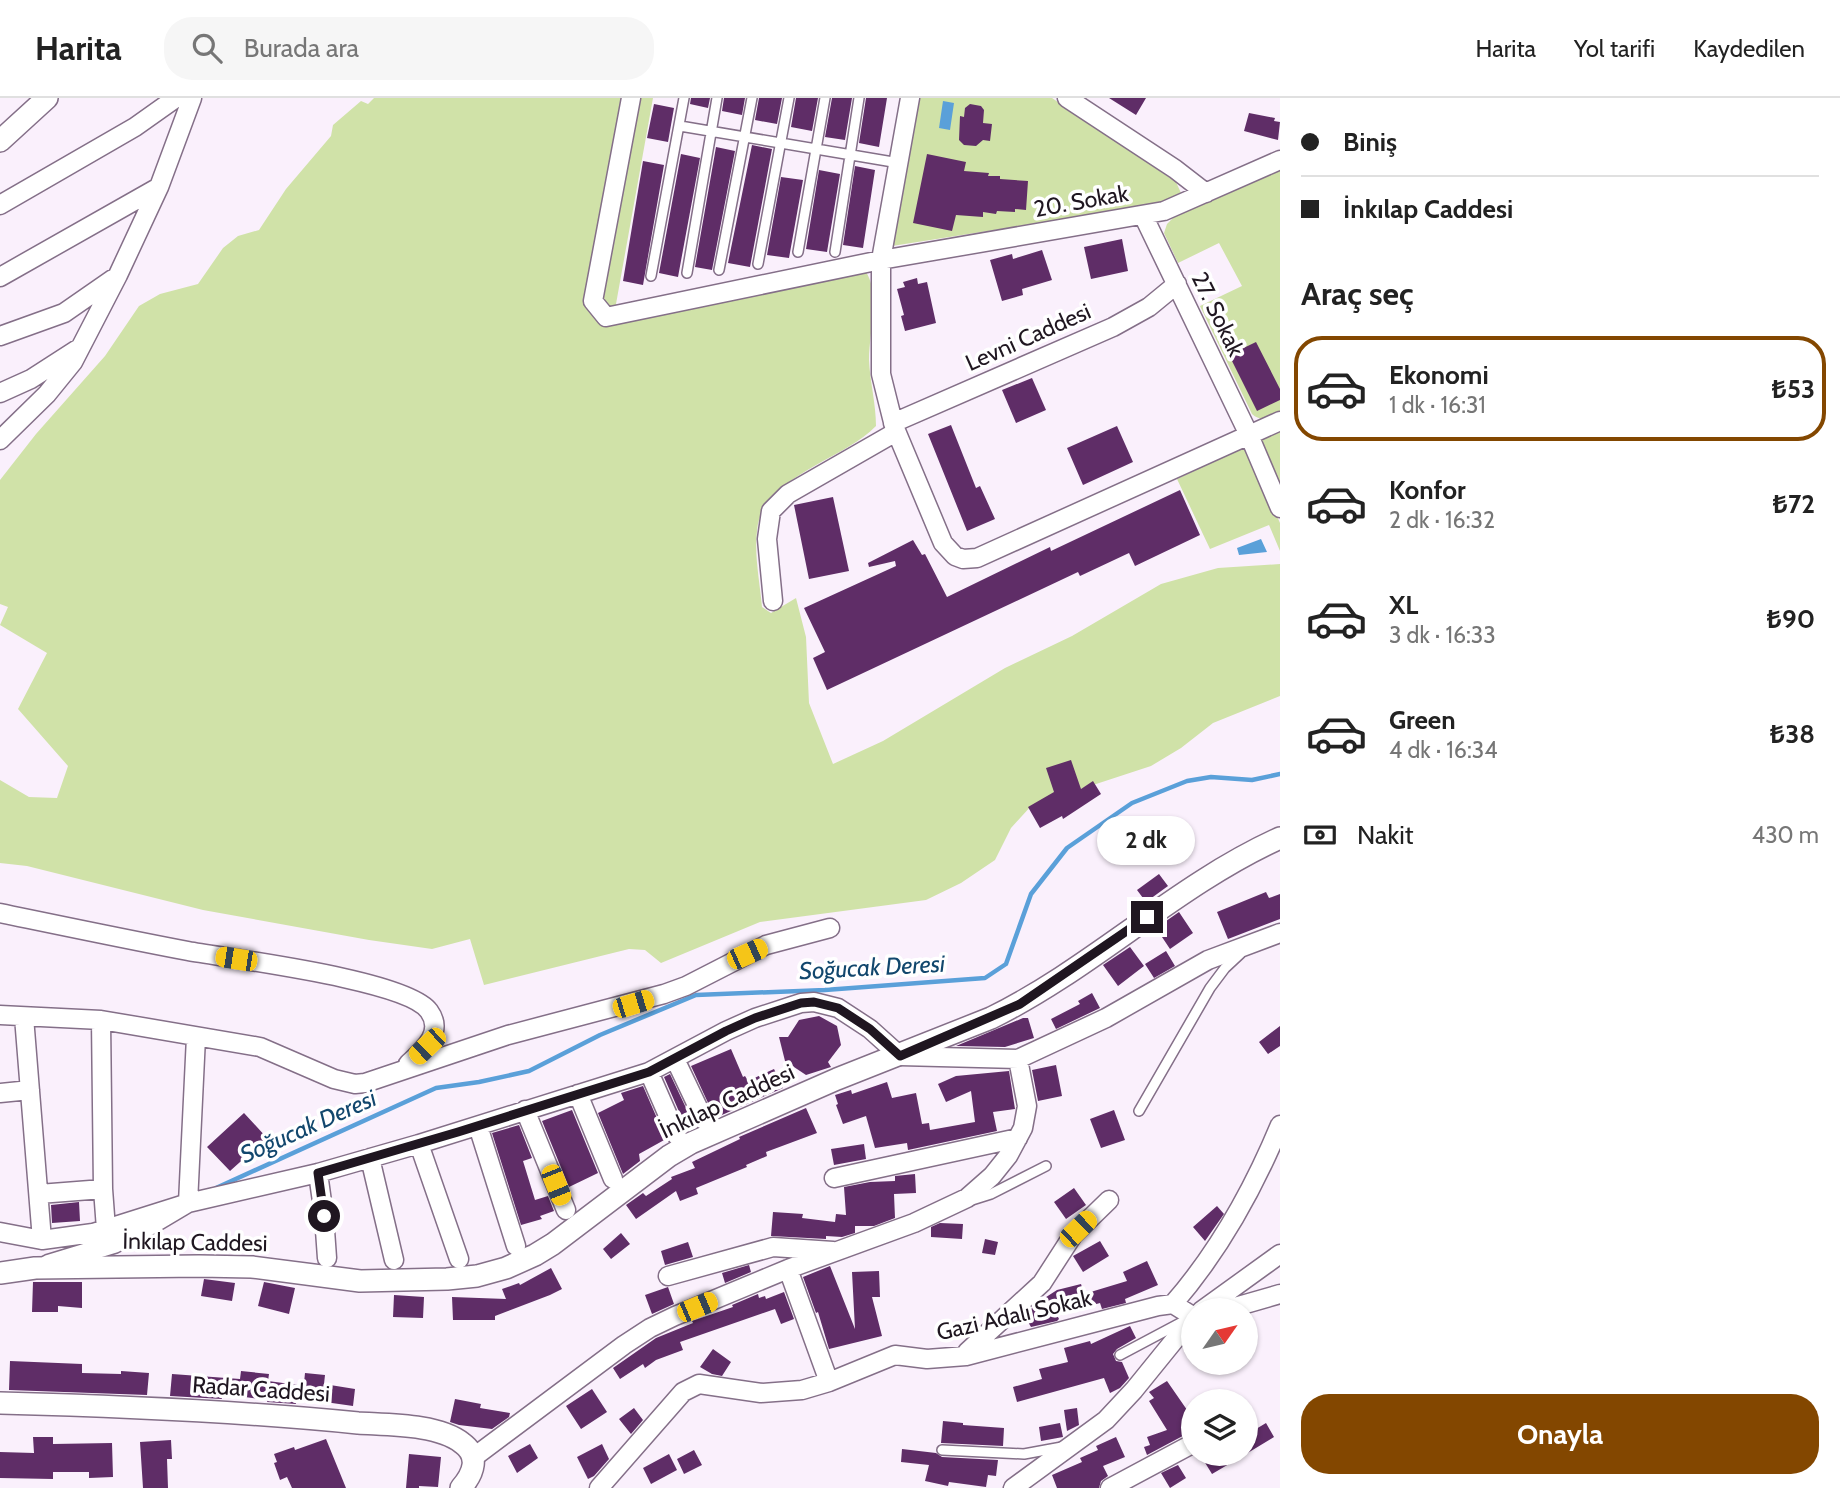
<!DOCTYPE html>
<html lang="tr">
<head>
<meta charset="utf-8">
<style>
  :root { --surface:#fff; --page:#f6f6f6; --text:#222; --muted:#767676; --line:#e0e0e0; --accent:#834700 }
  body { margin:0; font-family:Cabin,sans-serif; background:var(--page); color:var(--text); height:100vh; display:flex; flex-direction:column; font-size:26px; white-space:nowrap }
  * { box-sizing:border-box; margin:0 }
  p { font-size:23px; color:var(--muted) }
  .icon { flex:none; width:38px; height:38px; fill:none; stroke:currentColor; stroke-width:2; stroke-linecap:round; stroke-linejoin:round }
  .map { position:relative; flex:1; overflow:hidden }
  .drawer { display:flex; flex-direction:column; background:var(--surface); width:560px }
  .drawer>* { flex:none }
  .hud { display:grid; align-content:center; height:154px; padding:0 21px; background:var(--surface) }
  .needle { width:46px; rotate:56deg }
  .controls { position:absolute; left:1181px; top:1200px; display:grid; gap:14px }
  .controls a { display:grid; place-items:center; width:77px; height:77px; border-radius:50%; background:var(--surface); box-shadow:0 2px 5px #0004; font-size:35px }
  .end { position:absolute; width:32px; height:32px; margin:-16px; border:9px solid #1f1620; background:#fff; box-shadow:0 0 0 4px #fff }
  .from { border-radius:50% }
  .bubble { position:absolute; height:49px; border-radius:24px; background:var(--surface); box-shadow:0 2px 5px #0004; font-size:23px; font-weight:700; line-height:49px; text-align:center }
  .car { position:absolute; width:21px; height:42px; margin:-21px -10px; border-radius:9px; box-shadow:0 0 5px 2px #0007; background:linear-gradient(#f5c518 24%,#345 0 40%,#f5c518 0 76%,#345 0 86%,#f5c518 0) }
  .hud b { display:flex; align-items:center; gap:24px; height:66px; font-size:26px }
  .hud b+b { border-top:2px solid var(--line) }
  .hud i { width:18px; height:18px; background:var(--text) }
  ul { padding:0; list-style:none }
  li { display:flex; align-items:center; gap:21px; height:105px; margin:0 14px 10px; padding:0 7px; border:4px solid transparent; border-radius:28px }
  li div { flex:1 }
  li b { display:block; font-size:26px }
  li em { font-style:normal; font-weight:700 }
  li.active { border-color:var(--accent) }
  li>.icon { width:63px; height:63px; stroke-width:1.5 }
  h2 { padding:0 21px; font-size:32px; line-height:84px }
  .pay { display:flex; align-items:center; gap:18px; height:77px; padding:0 21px; font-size:26px }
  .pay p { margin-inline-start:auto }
  .button { display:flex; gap:14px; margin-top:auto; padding:14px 21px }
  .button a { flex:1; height:80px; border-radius:28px; background:var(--accent); color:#fff; font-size:28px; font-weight:700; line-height:80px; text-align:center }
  header { display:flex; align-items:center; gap:42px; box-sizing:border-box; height:98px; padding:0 35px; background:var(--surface); border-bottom:2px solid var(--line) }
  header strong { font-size:33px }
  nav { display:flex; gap:38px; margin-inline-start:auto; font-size:24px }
  .search { width:490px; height:63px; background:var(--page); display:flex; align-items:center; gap:18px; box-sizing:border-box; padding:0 24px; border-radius:28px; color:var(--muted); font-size:26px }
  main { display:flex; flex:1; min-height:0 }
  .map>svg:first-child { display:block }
  .green { fill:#d0e2a8 }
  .water { fill:#5aa0d9 }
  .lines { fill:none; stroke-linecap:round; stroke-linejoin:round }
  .stream { stroke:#5aa0d9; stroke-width:4.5 }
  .building { fill:#5f2d67 }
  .service-casing { stroke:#846f88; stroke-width:12 }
  .minor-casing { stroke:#846f88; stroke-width:21 }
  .tertiary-casing { stroke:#846f88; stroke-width:24 }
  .service { stroke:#fff; stroke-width:9 }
  .minor { stroke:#fff; stroke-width:18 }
  .tertiary { stroke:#fff; stroke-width:21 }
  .route { stroke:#1f1620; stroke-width:9 }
  .labels { text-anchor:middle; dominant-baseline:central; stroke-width:7; stroke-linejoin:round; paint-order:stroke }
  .street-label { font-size:23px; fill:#1f1620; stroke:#fff }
  .water-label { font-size:24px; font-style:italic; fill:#12476d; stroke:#fff }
</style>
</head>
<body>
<header>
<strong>Harita</strong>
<div class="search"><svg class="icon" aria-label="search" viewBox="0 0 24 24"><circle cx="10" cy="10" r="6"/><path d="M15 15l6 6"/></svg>Burada ara</div>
<nav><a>Harita</a><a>Yol tarifi</a><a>Kaydedilen</a></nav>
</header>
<main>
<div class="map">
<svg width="1280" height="1390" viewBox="0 0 1280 1390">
  <rect width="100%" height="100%" fill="#faf0fc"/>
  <path class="green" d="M374,0H653L616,206L625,219L866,174C880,195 869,236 869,262C870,284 876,306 876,328C842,363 761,379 757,433C754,457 760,485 762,509L771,515L796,500L806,539L809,605L833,666L883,643L1005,570L1072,538L1161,486L1218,470L1280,466V598L1213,625L1181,650L1151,668L1032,707L1011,730L995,762L961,785L926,802L760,824L661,865L645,852L629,851L484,887L470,841L432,851L369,842L203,812L27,768L0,765V682L29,699L57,700L68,668L18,611L47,555L0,527L8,509L0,506V382L36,336L105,258L139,208L160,196L198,186L223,150L238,138L259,132L286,91L331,38L333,27L361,3L368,6Z
    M920,0H1052L1176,84L1181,95L1168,102L1134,110L892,148Z
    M1280,70V314C1270,319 1262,325 1252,316L1200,208L1242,188L1219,145L1178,165L1164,135L1167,126L1175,118Z
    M1280,330V394L1257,341Z
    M1246,348L1280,425V453L1269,427L1210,451L1177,381Z"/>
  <path class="water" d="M943,3L954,5L950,32L939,30Z
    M1261,441L1267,454L1239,457L1237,450Z"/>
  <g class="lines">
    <path class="stream" d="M216,1090L436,990L479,984L529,973L600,937L696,897L825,892L985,880L1006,866L1031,796L1067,750L1132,705L1187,683L1211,679L1252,682L1280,676"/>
  </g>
  <path class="building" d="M691,0H710L708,10L690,6Z
    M724,0H745L742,17L722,13Z
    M759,0H782L777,26L755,22Z
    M796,0H818L812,33L791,29Z
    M832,0H852L845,42L825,39Z
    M866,0H887L879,49L859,45Z
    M1109,0H1146L1136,17Z
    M654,6L674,10L668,44L647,40Z
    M970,6L981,8L984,12L983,25L992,26L990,43L983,42L976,48L964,47L959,42L960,18L964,19L965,10Z
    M1249,15L1275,20L1274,23L1280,24L1278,42L1244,33Z
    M752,47L772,51L750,169L728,165Z
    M716,49L735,53L712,172L695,169Z
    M681,56L700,60L678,179L659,175Z
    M927,56L966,64L964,73L989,75L988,78H1000V81L1028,83L1026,112L1015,111V114L997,113L996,116L983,114V119L956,117L952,133L913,125Z
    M643,63L664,67L643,187L623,183Z
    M855,68L875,72L863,150L843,147Z
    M819,72L840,76L827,154L806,151Z
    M781,79L803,82L789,160L767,157Z
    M1122,141L1128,173L1091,181L1084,149Z
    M1042,152L1052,182L1022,191L1023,197L1002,203L990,162L1012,156L1013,161Z
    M917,180L918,186L927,184L936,225L905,233L901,218L904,217L897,191L905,189L903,184Z
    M1256,244L1280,291V302L1257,313L1229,257Z
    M1032,280L1046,312L1016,325L1002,292Z
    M951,327L976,390L980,388L995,421L967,433L928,336Z
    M1117,328L1133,364L1083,387L1067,350Z
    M1180,392L1200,437L1135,468L1129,455L1080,478L1078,474L827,592L813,560L825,554L804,510L896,468L895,463L869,469L868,465L913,442L922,457L925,456L947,499L1050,449L1051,453Z
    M833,399L849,473L809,481L794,407Z
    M1071,662L1081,691L1093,683L1101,696L1063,721L1062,718L1040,730L1028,709L1054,694L1046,670Z
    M1159,776L1168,788L1146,804L1137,792Z
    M1266,794L1269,800L1280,796V821L1228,841L1217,814Z
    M1179,814L1193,835L1170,851L1156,830Z
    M1130,849L1144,868L1118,888L1103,867Z
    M1166,853L1175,868L1154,880L1145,866Z
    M1092,895L1100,910L1056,931L1051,921L1080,906L1078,903Z
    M819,918L837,928L841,947L828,964L831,969L806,977L785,963L779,939H788L799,922Z
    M1023,920H1028L1034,940L1005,949L956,948Z
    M1280,928V948L1268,956L1259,944Z
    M731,951L743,979L745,978L748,983L774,971L783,990L715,1020L691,968Z
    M1056,967L1062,998L1038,1003L1032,972Z
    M1009,973L1015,1011L993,1014L997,1033L908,1052L907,1045L875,1050L866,1018L843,1026L836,1007L838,1006L835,997L851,992L852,996L887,984L892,1000L916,995L922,1026L929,1025L930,1032L975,1024L971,993L946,1004L938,986L956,978Z
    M670,976L695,1029L687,1032L664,979Z
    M643,988L666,1041L639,1056L640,1063L623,1076L598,1015L624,1002L621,995Z
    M806,1010L817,1035L766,1054L767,1058L746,1067L747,1069L696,1090L698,1096L680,1103L676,1093L636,1121L626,1107L643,1095L646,1098L672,1081L671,1079L695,1070L692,1064L740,1041L739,1039Z
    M572,1012L598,1075L569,1089L542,1023Z
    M1114,1012L1125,1042L1101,1050L1090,1021Z
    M244,1015L267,1040L230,1073L207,1049Z
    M519,1027L532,1060L523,1063L535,1102L548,1098L554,1113L540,1118L542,1121L521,1127L492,1035Z
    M864,1046L866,1061L834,1067L831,1051Z
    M915,1076L916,1095L894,1096L895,1120L874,1128H855V1135L842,1139L826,1138V1141L771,1138L773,1114L803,1116L802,1120L835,1124L836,1116L846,1117L844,1089L870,1084L895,1083V1078Z
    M1074,1090L1086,1107L1066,1121L1054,1104Z
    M79,1104L80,1123L52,1125L51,1107Z
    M1217,1108L1224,1116L1205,1143L1193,1129Z
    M940,1125L963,1126L962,1141L931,1139V1129Z
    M621,1135L630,1146L611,1161L603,1151Z
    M985,1141L998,1144L995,1157L982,1155Z
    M1100,1143L1109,1158L1083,1174L1073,1158Z
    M688,1144L693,1159L665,1167L661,1153Z
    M1147,1163L1158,1187L1125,1201L1126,1205L1102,1211L1100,1205L1057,1217L1059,1221L1057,1223L1031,1229L1024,1217L1040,1203L1057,1192L1081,1186L1084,1196L1127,1183L1123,1174Z
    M749,1167L751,1174L725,1185L722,1175Z
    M830,1168L855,1231L852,1174L879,1173L880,1199H872L882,1238L829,1251L818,1214L816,1215L803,1179Z
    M551,1170L562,1191L550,1197L495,1218V1222H453L452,1199L506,1201L502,1191L519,1185L520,1187Z
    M204,1181L235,1185L232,1203L201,1198Z
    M33,1184H82V1210L58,1208V1214H32Z
    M264,1184L295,1190L289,1216L258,1208Z
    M668,1189L674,1206L652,1216L645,1197Z
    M784,1194L794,1221L781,1226L775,1211L680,1244L683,1252L656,1262L645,1270L643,1266L620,1281L613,1270L656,1240L693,1225L692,1223L733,1209L732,1207L758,1196L759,1200L765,1198L766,1201Z
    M394,1197L424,1199L423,1220L393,1219Z
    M1130,1228L1136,1240L1117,1251L1113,1256L1116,1263L1122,1264L1129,1280L1120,1290L1110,1295L1104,1280L1017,1304L1013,1289L1042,1281L1039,1271L1068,1264L1064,1250L1090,1243L1091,1246Z
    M713,1251L731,1264L722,1278L712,1276L700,1269Z
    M10,1263L82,1266V1275L121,1276V1273L149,1275L147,1297L9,1292Z
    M241,1273L269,1276L268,1283L298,1287L296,1306L267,1304L268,1302L222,1296V1301L170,1298L172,1276L240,1281Z
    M305,1275L325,1277L324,1286L355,1291L353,1308L325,1304L326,1298L303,1295Z
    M1167,1283L1194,1322V1332L1147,1357L1144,1349L1150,1347L1147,1339L1167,1332L1149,1303L1154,1300L1149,1294Z
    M592,1291L607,1314L581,1331L566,1308Z
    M455,1301L481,1306L480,1310L510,1315L509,1319L492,1331L459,1327L450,1324Z
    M634,1310L643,1322L631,1336L619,1321Z
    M1077,1310L1079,1327L1067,1333L1064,1312Z
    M943,1323L963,1325V1327L1004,1330L1003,1348L941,1345Z
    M1060,1325L1063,1339L1041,1343L1039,1329Z
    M1266,1325L1274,1339L1246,1356V1337Z
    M33,1339H53V1346L112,1345L113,1379L89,1380V1374H53V1381L0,1380V1354L34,1355Z
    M1116,1339L1125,1359L1103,1368L1108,1378L1101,1383L1099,1390H1057L1052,1377L1082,1364L1080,1360L1098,1352L1096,1348Z
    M326,1341L346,1390H292L287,1379L280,1382L274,1365L277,1364L274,1356L294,1349L295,1352Z
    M171,1342L172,1361H167L168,1390H143L140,1344Z
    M530,1346L538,1360L517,1375L508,1358Z
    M602,1346L609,1361L594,1378L588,1381L577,1359Z
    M902,1351L936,1355L942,1359L998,1362L996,1378L988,1377L986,1389L949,1384L948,1388L925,1383L929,1367L901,1364Z
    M694,1352L702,1367L684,1376L677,1361Z
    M409,1356L441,1359L438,1389L419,1388V1390H406Z
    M669,1356L677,1372L651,1386L643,1370Z
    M1218,1356H1246L1212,1376L1204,1363Z
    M1178,1367L1186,1380L1170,1390L1161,1375Z"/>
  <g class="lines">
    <defs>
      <path id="service" d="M680,28L899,65
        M798,154L825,0
        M835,154L859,0
        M758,166L789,0
        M719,172L752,0
        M687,175L717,0
        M651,178L684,0
        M1139,1013L1210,890L1225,870L1240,856
        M972,1102L991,1096L1046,1068
        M1120,1257L1184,1223
        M942,1352L1024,1356L1062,1349"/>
      <path id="minor" d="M631,0L593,203L606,219L881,162L1164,113L1280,62
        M910,0L881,162V276L894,328L943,445L955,458L963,461L977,460L1280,323
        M1067,0L1175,71L1206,95
        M0,107L135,29L176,0
        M1143,117L1249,337L1280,410
        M0,179L159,89
        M0,238L64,215L113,181
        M0,295L31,281L76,252
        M893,325L1113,229L1149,209L1177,186
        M0,342L47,296L73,264L118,177L159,89L192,0
        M773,503L767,441L771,413L788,396L896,334
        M0,815C63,828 125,841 188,853C232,861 407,882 429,913C445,935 422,953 408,966
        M0,917L101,922L260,949L334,981L355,986L365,985L508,937L664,896L686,888L766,847L830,830
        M101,922L103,1091L106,1131
        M675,961L704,1022
        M649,974L677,1038
        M0,995L30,992
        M578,996L613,1081
        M525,1012L566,1112
        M478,1028L516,1148
        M419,1046L459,1161
        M370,1060L394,1162
        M318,1075L324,1118L327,1160
        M834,1080L1018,1040
        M39,1096L103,1091
        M0,1134L42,1142L24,919
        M42,1142L93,1135L188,1105L196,939
        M48,1166L114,1146L151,1127L188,1105L318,1075L419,1046L649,974L726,933L755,920L801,905L814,904L838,910L870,931L900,958L1018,961L1106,920L1208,862L1280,835
        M788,1171L829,1284
        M668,1178L773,1149L833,1153
        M1173,1206C1220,1152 1253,1092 1280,1027
        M1201,1213L1280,1156
        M1221,1213L1280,1196
        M967,1254L1042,1185L1073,1137L1109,1102
        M474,1359L624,1247L650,1230L675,1218L788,1171L914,1125L967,1100L992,1078L1008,1058L1023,1030L1027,1008L1018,961
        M599,1390L683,1294L699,1286L761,1295L802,1292L829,1284L895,1257L927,1261L966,1258L1158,1208L1173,1206L1194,1219
        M1013,1390L1106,1322L1134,1292L1194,1218
        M1110,1390L1194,1345"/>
      <path id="tertiary" d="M0,43L47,0
        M0,1175L35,1170L199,1168L252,1169L360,1183L447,1181L477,1178L506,1170L535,1157L553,1146L669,1058L691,1045L837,981L991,920C1093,870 1176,787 1280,740
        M0,1305C120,1308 239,1313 358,1325C388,1327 438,1326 462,1345C480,1358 474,1375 461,1390"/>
    </defs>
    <use href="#service" class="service-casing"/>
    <use href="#minor" class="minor-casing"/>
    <use href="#tertiary" class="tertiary-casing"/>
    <use href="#service" class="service"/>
    <use href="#minor" class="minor"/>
    <use href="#tertiary" class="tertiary"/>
  </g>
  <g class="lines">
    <path class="route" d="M324,1118L318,1075L458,1034L649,974L726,933L755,920L801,905L814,904L838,910L870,931L900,958L1020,906L1147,819"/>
  </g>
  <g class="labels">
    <g class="street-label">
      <text transform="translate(1081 103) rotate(-10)">20. Sokak</text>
      <text transform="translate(1218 216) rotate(64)">27. Sokak</text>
      <text transform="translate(1028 239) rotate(-24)">Levni Caddesi</text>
      <text transform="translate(727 1003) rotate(-25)">İnkılap Caddesi</text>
      <text transform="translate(195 1144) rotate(1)">İnkılap Caddesi</text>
      <text transform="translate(1014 1217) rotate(-13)">Gazi Adalı Sokak</text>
      <text transform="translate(261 1291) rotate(4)">Radar Caddesi</text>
    </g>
    <g class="water-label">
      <text transform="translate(872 869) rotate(-3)">Soğucak Deresi</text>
      <text transform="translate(308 1028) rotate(-24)">Soğucak Deresi</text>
    </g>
  </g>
</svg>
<div class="controls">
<a><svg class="needle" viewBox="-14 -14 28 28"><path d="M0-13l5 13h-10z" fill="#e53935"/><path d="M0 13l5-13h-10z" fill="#767676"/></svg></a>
<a><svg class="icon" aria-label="layers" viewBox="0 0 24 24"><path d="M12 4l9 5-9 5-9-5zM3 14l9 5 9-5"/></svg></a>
</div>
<i class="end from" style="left:324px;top:1118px"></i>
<i class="end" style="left:1147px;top:819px"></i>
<div class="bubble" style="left:1097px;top:718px;width:98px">2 dk</div>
<i class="car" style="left:747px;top:856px;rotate:66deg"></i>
<i class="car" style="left:236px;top:861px;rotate:279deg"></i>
<i class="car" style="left:633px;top:906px;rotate:73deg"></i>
<i class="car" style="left:427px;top:948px;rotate:226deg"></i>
<i class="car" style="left:556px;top:1087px;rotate:158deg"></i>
<i class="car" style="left:1078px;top:1131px;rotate:46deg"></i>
<i class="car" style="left:697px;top:1209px;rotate:67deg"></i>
</div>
<section class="drawer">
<div class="hud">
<b><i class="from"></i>Biniş</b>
<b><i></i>İnkılap Caddesi</b>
</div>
<h2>Araç seç</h2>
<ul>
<li class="active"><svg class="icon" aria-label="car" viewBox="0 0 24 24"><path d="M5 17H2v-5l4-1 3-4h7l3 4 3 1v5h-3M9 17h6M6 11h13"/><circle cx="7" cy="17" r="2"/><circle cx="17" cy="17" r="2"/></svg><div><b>Ekonomi</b><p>1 dk · 16:31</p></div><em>₺53</em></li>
<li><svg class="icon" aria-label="car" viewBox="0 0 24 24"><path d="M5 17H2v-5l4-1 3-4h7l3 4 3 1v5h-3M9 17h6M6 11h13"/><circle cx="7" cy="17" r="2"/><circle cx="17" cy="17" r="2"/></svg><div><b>Konfor</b><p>2 dk · 16:32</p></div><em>₺72</em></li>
<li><svg class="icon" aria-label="car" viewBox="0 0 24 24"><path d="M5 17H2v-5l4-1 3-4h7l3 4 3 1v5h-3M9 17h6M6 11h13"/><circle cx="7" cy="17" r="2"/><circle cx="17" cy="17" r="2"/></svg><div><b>XL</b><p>3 dk · 16:33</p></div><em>₺90</em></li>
<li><svg class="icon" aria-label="car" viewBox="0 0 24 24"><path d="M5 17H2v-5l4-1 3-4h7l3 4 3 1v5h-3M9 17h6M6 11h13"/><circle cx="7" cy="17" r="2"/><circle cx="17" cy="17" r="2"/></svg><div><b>Green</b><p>4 dk · 16:34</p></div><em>₺38</em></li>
</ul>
<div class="pay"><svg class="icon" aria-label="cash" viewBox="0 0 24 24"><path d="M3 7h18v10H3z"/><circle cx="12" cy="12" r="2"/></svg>Nakit<p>430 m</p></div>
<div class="button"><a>Onayla</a></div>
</section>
</main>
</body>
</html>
